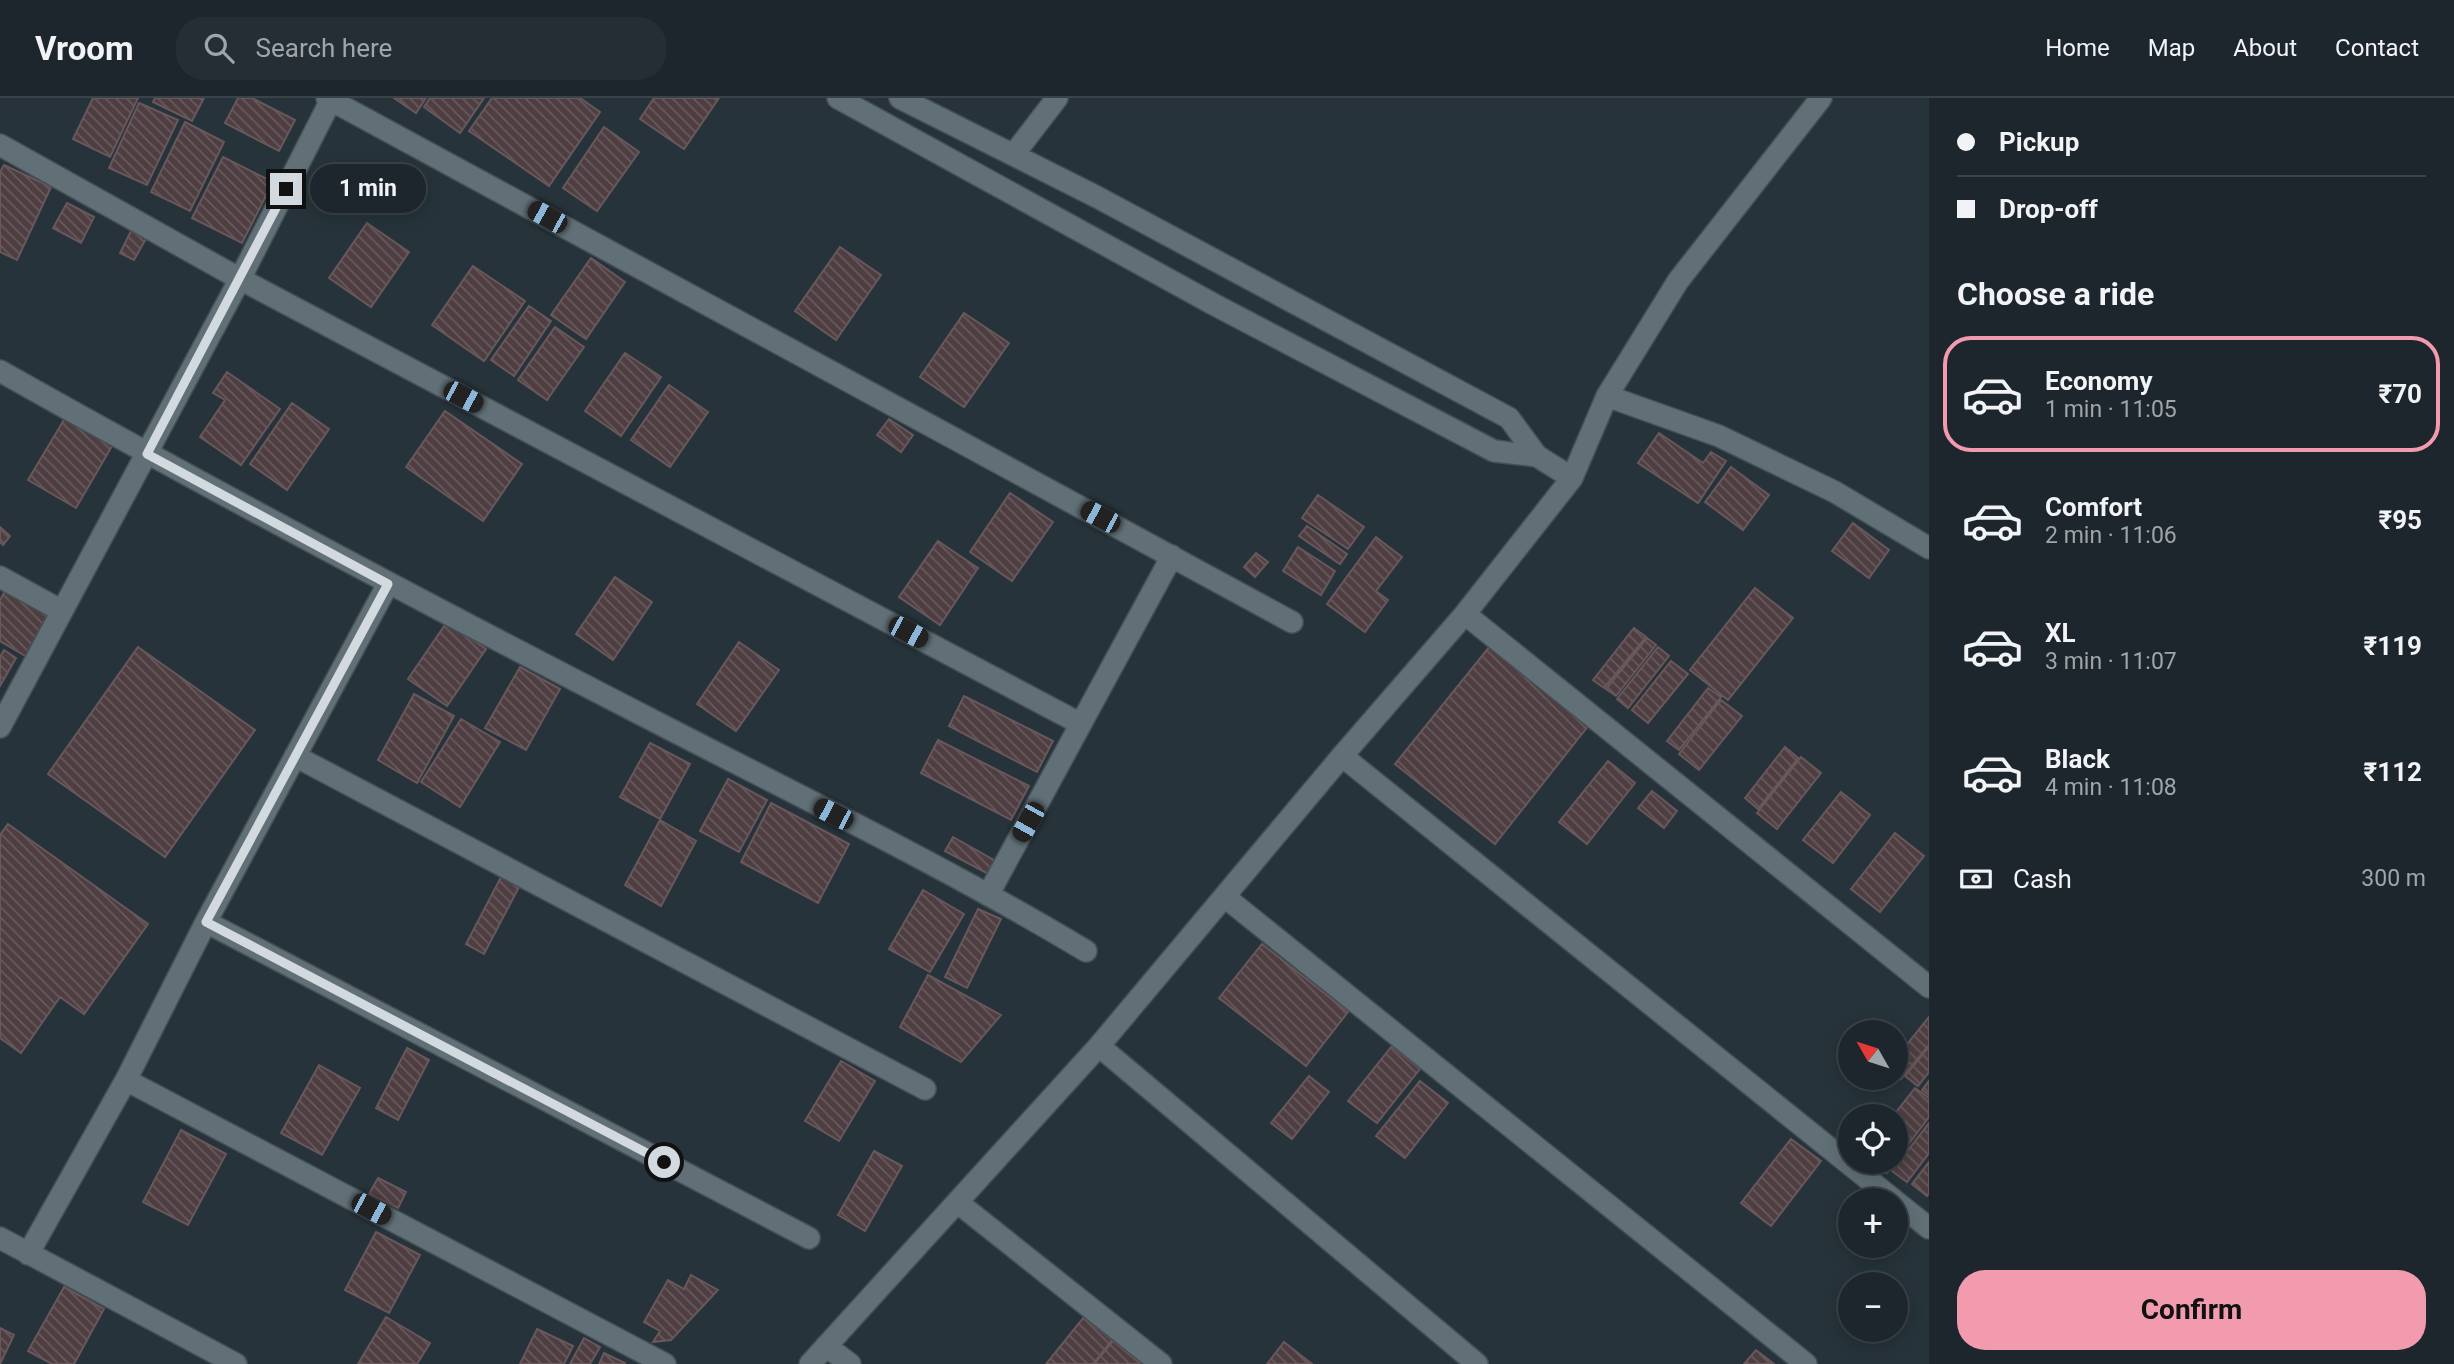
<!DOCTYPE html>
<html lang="en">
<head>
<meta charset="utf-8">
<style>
  :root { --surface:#1c262c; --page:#252e34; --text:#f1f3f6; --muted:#a0a5a9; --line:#3a4348; --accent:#f29aae }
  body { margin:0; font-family:Roboto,sans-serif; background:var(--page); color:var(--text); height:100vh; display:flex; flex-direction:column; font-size:26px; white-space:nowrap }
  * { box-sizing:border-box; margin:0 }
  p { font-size:23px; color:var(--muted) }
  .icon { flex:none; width:38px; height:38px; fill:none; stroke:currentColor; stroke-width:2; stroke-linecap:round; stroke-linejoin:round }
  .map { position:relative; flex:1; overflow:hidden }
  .panel { display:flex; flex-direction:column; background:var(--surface); width:525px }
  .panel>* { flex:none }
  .banner { display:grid; align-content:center; height:154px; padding:0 28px; background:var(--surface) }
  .needle { width:46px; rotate:309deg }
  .controls { position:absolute; left:1838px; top:922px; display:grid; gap:14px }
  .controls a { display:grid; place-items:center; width:70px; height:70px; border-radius:50%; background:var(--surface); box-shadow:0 4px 18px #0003,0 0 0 2px var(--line); font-size:35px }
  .end { position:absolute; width:32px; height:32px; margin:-16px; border:9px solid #d2dadf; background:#111; box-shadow:0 0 0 4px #111 }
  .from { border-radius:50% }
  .bubble { position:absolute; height:49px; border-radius:24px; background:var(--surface); box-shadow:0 4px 18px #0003,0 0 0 2px var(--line); font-size:23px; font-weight:700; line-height:49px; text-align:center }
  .car { position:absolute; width:21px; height:42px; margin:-21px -10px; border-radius:9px; box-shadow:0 0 5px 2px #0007; background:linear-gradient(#222 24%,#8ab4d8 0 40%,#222 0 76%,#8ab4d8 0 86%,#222 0) }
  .banner b { display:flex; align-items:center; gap:24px; height:66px; font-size:26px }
  .banner b+b { border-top:2px solid var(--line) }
  .banner i { width:18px; height:18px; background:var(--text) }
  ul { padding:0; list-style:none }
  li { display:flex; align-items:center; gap:21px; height:116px; margin:0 14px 10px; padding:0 14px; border:4px solid transparent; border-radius:28px }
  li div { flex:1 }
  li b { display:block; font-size:26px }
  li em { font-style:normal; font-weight:700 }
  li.selected { border-color:var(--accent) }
  li>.icon { width:63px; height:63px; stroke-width:1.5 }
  h2 { padding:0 28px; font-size:32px; line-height:84px }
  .pay { display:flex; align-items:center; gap:18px; height:77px; padding:0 28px; font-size:26px }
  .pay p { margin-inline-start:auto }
  .action { display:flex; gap:14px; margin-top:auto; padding:14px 28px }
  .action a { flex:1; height:80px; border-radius:28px; background:var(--accent); color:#111; font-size:28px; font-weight:700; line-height:80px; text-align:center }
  header { display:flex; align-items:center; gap:42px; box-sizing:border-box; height:98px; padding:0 35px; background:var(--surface); border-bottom:2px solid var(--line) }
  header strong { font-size:33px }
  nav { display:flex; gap:38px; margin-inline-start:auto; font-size:24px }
  .search { width:490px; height:63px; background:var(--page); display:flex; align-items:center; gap:18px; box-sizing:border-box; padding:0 24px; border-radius:28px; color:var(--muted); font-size:26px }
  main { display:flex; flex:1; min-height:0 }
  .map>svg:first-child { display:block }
  .building { fill:url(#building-back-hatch); stroke:#68575b; stroke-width:2 }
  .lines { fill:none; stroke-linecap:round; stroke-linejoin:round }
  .minor-casing { stroke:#455056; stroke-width:24 }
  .minor { stroke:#617077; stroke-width:21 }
  .route { stroke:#d2dadf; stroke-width:9 }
</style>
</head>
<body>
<header>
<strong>Vroom</strong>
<div class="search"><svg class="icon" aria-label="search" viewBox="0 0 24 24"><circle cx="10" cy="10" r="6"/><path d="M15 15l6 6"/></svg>Search here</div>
<nav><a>Home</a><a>Map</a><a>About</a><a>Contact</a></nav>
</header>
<main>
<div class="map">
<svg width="1929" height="1266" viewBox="0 0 1929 1266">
  <defs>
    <pattern id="building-back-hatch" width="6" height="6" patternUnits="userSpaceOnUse" patternTransform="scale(1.75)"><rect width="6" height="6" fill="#4e3e41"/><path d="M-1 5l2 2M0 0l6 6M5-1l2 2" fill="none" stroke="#67595c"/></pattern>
  </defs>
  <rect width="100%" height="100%" fill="#26333a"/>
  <path class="building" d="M93,0H138L110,59L73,41Z
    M155,0H204L192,23L153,4Z
    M238,0H252L295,22L279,53L225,25Z
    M394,0H426L416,15Z
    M430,0H484L460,35L424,9Z
    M492,0H580L600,14L549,88L469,33Z
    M654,0H719L684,51L640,21Z
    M139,5L178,22L147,87L109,70Z
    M185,24L224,44L190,113L151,94Z
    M604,29L639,54L597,113L563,90Z
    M223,59L273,84L242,145L192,120Z
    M4,67L51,89L17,162L0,154V74Z
    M67,105L94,119L81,145L53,130Z
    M367,125L409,154L371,209L329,180Z
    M132,131L147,139L134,162L120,155Z
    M840,149L881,177L836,242L795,213Z
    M591,160L625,184L586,241L551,217Z
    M473,168L525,203L484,263L432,227Z
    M529,208L551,223L514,278L491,262Z
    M964,215L1009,245L964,309L920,279Z
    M555,229L584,249L547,302L518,282Z
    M625,255L661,279L621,338L585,313Z
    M227,274L280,311L241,367L200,339L225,302L213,295Z
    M669,287L708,314L670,369L631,342Z
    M292,305L329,331L287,392L250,366Z
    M445,313L522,366L483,423L406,369Z
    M65,320L112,348L76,410L28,382Z
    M889,321L913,337L901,354L877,337Z
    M1659,335L1703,365L1711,354L1726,363L1698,405L1638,365Z
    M1731,369L1769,397L1743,432L1705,404Z
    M1010,395L1053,424L1012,483L970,454Z
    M1318,397L1364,429L1348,451L1302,420Z
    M1853,425L1889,452L1869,480L1832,453Z
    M1307,428L1347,456L1340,466L1299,438Z
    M0,429L10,438L3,447L0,444Z
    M1376,439L1402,459L1376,493L1388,502L1365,534L1327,506Z
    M938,443L978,470L940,527L899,499Z
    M1298,449L1335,473L1321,497L1283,473Z
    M1256,455L1268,464L1255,479L1244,469Z
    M615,479L652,504L613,562L576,536Z
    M1755,490L1793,520L1728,602L1690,572Z
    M5,493L51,520L27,559L0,543V502Z
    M447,524L486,551L447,608L408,581Z
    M1634,530L1646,539L1604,590L1593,582Z
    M1647,540L1656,547L1616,598L1606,591Z
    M739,544L779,572L736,633L697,606Z
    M1490,548L1589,627L1495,746L1395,666Z
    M138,549L255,632L165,759L48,676Z
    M1658,549L1669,558L1628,610L1617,601Z
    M4,552L16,560L0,588V559Z
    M1671,563L1688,576L1648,625L1632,612Z
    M520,569L560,591L526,652L485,630Z
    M1708,590L1721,599L1679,652L1667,643Z
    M414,596L454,618L417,685L378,662Z
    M964,598L1053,643L1037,674L949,628Z
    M1721,602L1742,618L1699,672L1679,656Z
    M461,621L500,644L460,709L421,684Z
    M938,642L1029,688L1011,722L921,675Z
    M650,645L690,666L660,721L620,699Z
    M1785,649L1798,660L1758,711L1745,700Z
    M1801,659L1821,675L1777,731L1757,715Z
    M1608,663L1635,685L1587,746L1559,724Z
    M728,681L767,702L739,754L700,733Z
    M1652,693L1677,713L1664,730L1638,710Z
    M1841,694L1870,717L1833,765L1803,742Z
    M771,705L849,746L818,805L741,764Z
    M660,722L696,743L661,808L625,787Z
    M8,726L148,826L84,916L60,899L21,955L0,940V737Z
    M1895,735L1924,758L1880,814L1851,791Z
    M953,739L999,765L992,778L945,753Z
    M502,777L520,787L484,856L466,846Z
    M923,792L964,816L930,874L889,851Z
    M978,811L1001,821L967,890L945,879Z
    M1262,846L1348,914L1306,968L1219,900Z
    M928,877L1001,917L961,964L900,929Z
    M1929,919V947L1901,981L1895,976V961Z
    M1392,948L1420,971L1377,1025L1348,1003Z
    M1929,949V974L1918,988L1905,978Z
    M407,950L429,962L398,1022L376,1010Z
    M841,963L875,983L839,1043L805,1023Z
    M319,967L360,990L322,1057L281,1035Z
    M1309,978L1329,994L1292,1041L1271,1025Z
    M1420,983L1448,1005L1405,1060L1376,1038Z
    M1929,983V997L1922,992Z
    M1915,990L1929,1000V1019L1895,1064V1018H1893Z
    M1929,1025V1055L1907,1084L1892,1073Z
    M181,1032L226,1056L188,1127L143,1104Z
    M1791,1041L1821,1063L1771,1128L1741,1105Z
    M874,1053L902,1068L865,1133L838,1117Z
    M1872,1064H1895L1887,1075Z
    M1929,1064V1095L1927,1098L1912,1086Z
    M378,1080L406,1094L398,1110L369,1096Z
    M376,1134L420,1157L389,1215L345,1192Z
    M691,1177L718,1192L671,1242L653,1244L660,1233L644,1224L668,1182L684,1191Z
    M64,1189L104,1211L74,1266H52L28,1253Z
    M386,1219L430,1245L417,1266H358Z
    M1084,1219L1112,1242L1093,1266H1046Z
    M0,1230L14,1237L0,1266Z
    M537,1231L573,1248L564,1266H520Z
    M584,1240L600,1249L590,1266H570Z
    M1113,1243L1141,1266H1094Z
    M1284,1244L1312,1266H1267Z
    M1756,1252L1774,1266H1744Z
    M604,1255L625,1265L624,1266H599Z"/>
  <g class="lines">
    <defs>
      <path id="minor" d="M327,0L1292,524
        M838,0L1215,207L1494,353L1537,358
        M900,0L1097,99L1509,320L1537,358L1572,380
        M0,47L240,181L1081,626
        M1014,56L1057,0
        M0,273C216,395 434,510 654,623C799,698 946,769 1086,853
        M1607,298L1719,338L1835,394L1929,450
        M0,479L62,513
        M1465,516L1929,889
        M0,629L240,181L332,0
        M295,658L925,991
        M1342,658L1894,1102
        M988,797L1172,458
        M1225,799L1806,1266
        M206,824L809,1140
        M1099,948L1477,1266
        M126,982L665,1266
        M1895,1103L1929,1130
        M957,1104L1161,1266
        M0,1140L236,1266
        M28,1156L126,982L206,824L388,486
        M826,1248L850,1266
        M810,1266L1099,948L1342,658L1465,516L1572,380L1607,298L1678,183L1821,0"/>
    </defs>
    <use href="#minor" class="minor-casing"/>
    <use href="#minor" class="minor"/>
  </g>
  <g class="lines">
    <path class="route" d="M286,91L147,356L388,486L206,824L664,1064"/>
  </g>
</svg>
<div class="controls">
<a><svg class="needle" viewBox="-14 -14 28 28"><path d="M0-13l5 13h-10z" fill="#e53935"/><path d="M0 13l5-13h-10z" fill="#a0a5a9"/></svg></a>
<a><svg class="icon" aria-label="locate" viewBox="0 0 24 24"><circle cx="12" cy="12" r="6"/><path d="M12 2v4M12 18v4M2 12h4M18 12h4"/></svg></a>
<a>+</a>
<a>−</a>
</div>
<i class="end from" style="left:664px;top:1064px"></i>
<i class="end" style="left:286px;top:91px"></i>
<div class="bubble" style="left:310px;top:66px;width:116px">1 min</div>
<i class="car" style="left:547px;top:119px;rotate:299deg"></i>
<i class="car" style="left:463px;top:299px;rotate:118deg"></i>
<i class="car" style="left:1100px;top:419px;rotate:298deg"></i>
<i class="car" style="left:908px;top:534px;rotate:118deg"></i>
<i class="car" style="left:833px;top:716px;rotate:297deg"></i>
<i class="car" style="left:1028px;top:724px;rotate:209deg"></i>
<i class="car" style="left:371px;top:1111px;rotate:118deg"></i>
</div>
<section class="panel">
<div class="banner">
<b><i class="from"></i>Pickup</b>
<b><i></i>Drop-off</b>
</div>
<h2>Choose a ride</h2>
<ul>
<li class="selected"><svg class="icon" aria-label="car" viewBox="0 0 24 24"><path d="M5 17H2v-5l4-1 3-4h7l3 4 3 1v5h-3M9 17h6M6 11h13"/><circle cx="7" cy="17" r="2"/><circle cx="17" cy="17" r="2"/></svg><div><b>Economy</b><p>1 min · 11:05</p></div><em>₹70</em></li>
<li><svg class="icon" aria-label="car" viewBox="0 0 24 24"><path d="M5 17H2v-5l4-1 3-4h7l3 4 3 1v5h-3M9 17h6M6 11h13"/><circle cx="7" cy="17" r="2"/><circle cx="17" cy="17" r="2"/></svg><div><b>Comfort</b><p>2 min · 11:06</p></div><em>₹95</em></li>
<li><svg class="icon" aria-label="car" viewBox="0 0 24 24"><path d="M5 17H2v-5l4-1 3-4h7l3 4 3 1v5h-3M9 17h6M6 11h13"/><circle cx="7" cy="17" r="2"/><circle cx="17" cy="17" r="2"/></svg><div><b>XL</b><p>3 min · 11:07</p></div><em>₹119</em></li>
<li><svg class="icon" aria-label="car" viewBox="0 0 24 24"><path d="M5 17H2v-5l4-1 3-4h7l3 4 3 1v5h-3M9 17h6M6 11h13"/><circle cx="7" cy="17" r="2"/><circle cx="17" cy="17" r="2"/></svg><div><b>Black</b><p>4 min · 11:08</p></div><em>₹112</em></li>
</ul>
<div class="pay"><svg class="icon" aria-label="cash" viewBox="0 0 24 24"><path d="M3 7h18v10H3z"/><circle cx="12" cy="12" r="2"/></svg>Cash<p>300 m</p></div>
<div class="action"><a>Confirm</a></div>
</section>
</main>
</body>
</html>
